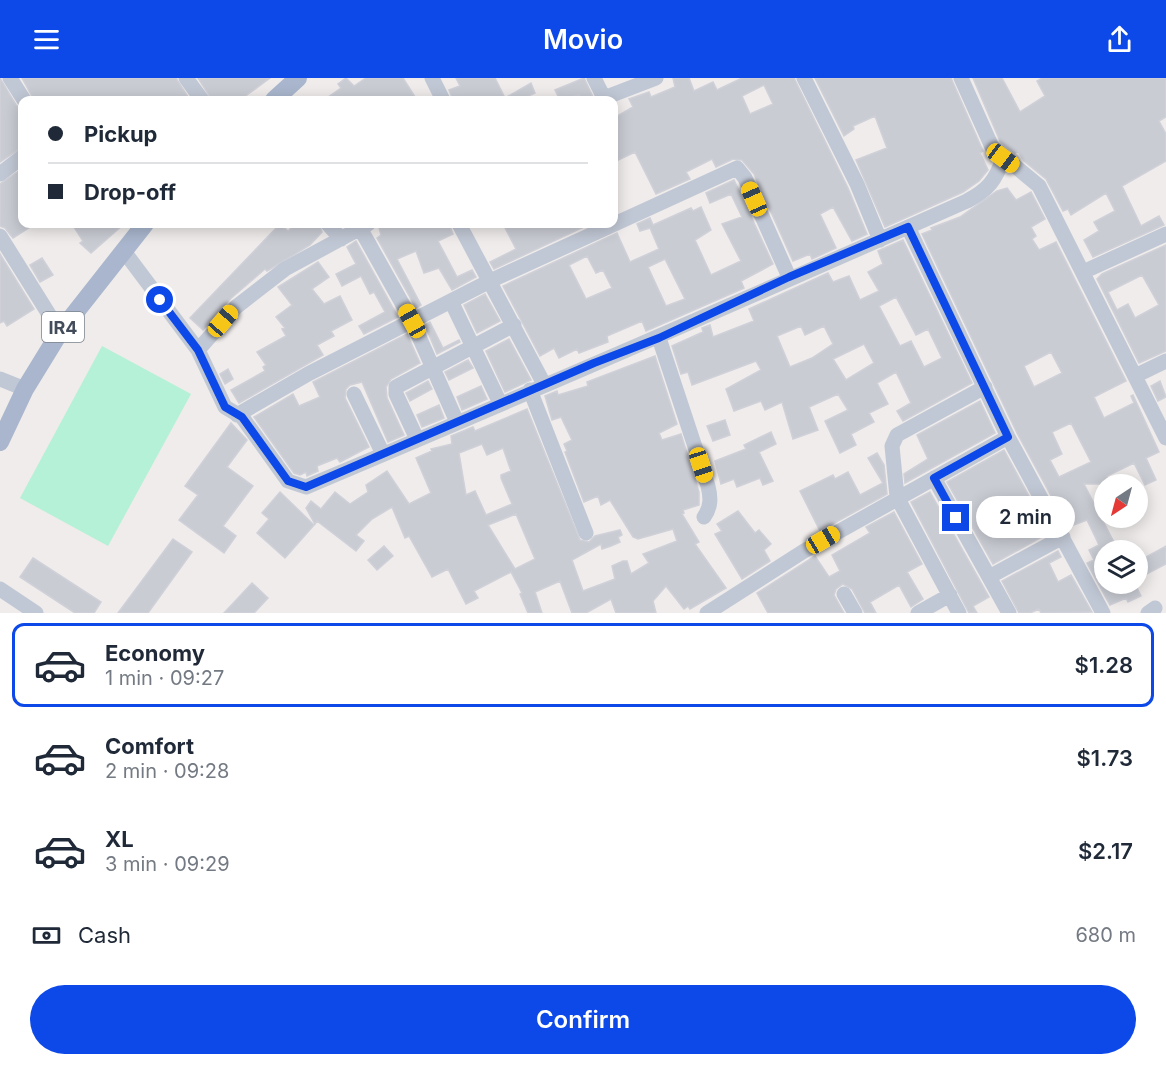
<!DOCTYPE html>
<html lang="en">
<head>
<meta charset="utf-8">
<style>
  :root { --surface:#fff; --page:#f2f2f3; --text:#1f2937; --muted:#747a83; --line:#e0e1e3; --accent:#0d49e8 }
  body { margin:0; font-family:Inter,sans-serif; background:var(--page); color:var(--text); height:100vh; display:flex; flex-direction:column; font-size:22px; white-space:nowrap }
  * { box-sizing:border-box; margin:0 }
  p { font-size:20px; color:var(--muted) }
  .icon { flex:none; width:33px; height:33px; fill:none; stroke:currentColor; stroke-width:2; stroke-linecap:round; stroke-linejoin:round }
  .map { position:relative; height:535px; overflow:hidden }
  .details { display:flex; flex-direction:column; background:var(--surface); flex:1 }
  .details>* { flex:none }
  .hud { position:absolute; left:18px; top:18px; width:600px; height:132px; border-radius:12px; box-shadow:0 3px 15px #0003; display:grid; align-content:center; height:132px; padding:0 30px; background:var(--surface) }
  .needle { width:39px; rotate:216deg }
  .fabs { position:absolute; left:1094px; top:396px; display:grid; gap:12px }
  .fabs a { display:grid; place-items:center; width:54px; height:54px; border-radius:50%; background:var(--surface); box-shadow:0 3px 15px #0003; font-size:30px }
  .end { position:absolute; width:27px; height:27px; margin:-14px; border:8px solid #0d49e8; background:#fff; box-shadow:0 0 0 3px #fff }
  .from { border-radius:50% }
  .bubble { position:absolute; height:42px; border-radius:21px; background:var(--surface); box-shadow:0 3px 15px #0003; font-size:20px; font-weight:600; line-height:42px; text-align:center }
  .car { position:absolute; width:18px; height:36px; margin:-18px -9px; border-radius:8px; box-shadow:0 0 4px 2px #0007; background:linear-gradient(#f5c518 24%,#345 0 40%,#f5c518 0 76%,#345 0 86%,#f5c518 0) }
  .hud b { display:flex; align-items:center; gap:21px; height:57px; font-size:22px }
  .hud b+b { border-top:2px solid var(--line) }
  .hud i { width:15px; height:15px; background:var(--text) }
  ul { padding:10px 0 0; list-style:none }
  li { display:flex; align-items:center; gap:18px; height:84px; margin:0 12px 9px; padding:0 18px; border:3px solid transparent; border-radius:12px }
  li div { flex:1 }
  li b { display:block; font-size:22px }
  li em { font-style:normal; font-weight:600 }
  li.selected { border-color:var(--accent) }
  li>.icon { width:54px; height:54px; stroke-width:1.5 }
  .pay { display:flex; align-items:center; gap:15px; height:66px; padding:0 30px; font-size:22px }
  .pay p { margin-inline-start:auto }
  .action { display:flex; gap:12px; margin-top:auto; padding:12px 30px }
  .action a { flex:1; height:69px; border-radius:36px; background:var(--accent); color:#fff; font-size:24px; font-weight:600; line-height:69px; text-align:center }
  header { display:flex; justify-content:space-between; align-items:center; height:78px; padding:0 30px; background:var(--accent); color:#fff; font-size:27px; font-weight:600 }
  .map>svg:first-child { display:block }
  .green { fill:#b5f1d6 }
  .building { fill:#caccd4; stroke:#cfd0d8; stroke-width:1.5; fill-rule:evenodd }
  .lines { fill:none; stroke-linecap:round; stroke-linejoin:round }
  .minor { stroke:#c1c8d5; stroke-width:15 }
  .major { stroke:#a9b6cd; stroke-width:18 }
  .route { stroke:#0d49e8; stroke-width:8 }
  .labels { text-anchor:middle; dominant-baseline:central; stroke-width:6; stroke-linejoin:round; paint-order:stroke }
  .shield { fill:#fff; stroke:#7b828c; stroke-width:1.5 }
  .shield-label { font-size:18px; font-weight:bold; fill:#434c5a }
</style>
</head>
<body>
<header><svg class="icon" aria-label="menu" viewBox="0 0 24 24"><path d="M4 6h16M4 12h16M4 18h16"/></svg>Movio<svg class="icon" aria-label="share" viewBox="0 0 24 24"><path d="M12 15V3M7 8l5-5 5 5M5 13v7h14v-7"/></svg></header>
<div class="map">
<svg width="1166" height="535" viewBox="0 0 1166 535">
  <rect width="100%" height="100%" fill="#efeceb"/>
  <path class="green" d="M102,268L191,316L108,468L20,420Z"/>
  <path class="building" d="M0,0L16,27L22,31V69L0,84Z
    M22,0H176L190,22H34Z
    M198,0H270L240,22H212Z
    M346,0L354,8L366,0H403L417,22H324L341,10L338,6Z
    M456,0H495L505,20L531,5L535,15L519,22H453L449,12L460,8Z
    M584,0L593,19L581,22L579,17L560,22L555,12Z
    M673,0H689L694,13L713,4L717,12L742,0H794L848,110L867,156L852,163L833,129L820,136L836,170L812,181L810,176L793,183L754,96L742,82L733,81L716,89L712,81L686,94L690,101L656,116L635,74L614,84V40L633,29L629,21L649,14L651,19L675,9ZM764,7L773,26L750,36L742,18Z
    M815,0H951L983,73L980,75L988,92L979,103L963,114L885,149L856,82L887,70L875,38L853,48L854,51L844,58Z
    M973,0H1002L1020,34L1045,18L1037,3L1042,0H1166V39L1159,43L1166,56V83L1122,108L1141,148L1159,138L1164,147L1093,179L1084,162L1099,153L1094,144L1115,133L1106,115L1071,137L1068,131L1063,133L1046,101L1024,83L1018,73L1015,75L1000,63Z
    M22,91V146H35L13,160L5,150L0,148V106Z
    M734,102L773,186L741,203L744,210L646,253L642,243L607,258L608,264L579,275L577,271L559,280L554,270L540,278L503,208L617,155L630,184L659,171L650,150L640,153L637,146L650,140L653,147L691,130L693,133L701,129L711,152L695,162L711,197L741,183L722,146L742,139L731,116L710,125L706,115ZM587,178L596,195L603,192L612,210L586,221L569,187ZM665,181L685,221L666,228L648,189Z
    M1007,110L1016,122L1031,114L1045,141L1031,149L1036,158L1032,161L1039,172L1056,164L1126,303L1094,319L1104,340L1134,325L1131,318L1133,317L1159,374L1146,380L1156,402L1145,407L1134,385L1107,398L1111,406H1084L1118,472H1104V506H1135L1141,518L1128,524L1126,520L1110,527L1087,485L1094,482L1089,472L1099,467L1087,442L1068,449L1017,355L922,156L932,152L931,150L960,139L997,113ZM1051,274L1062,295L1034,309L1024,288ZM1071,345L1091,384L1059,399L1050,382L1062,376L1052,354Z
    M72,146H124L91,175L80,165L83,163Z
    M280,146L288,153L296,146H319L322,154L310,167L267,193L265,191L229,222L203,252L190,240Z
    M378,146H449L453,156L438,163L457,199L472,192L476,199L452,212L439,190L424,195L416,173L397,181L421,227L416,230L377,160L381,157Z
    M503,146H585L586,148L494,191L490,184L516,171Z
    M903,162L972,305L903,343L897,333L911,325L896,294L877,305L888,326L869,335L874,344L851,356L856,367L840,375L825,343L848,332L838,316L809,329L818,352L793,361L782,324L765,332L761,323L734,333L726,311L761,292L756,283L692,307L688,294L681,296L672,268L703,254L702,250L710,247L713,259L754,243L749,231L828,195L833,204L849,198L860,222L879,213L868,194L883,186L878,173ZM896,219L916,257L928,251L942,280L924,289L911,263L900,268L879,228ZM801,248L805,257L824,248L833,266L812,280L790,289L777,258ZM864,266L874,285L846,302L833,281Z
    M356,163L398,239L364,256L359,248L385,234L374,214L370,216L361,198L342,208L336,196L356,186L347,169Z
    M1166,167V273L1139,285L1097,201L1102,196ZM1142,197L1159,227L1135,240L1128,226L1117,232L1108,214Z
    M0,176L34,231L7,248L4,243L0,245Z
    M42,180L53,197L40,204L30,187Z
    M318,184L329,199L312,211L324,226L340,218L352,242L331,253L334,258L317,267L323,277L239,325L231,312L265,293L263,289L266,287L257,274L286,258L282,251L285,250L276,239L292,227L278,209Z
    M485,216L500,243L477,255L464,227Z
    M430,244L443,270L459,262L460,264L437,276L425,247Z
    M407,256L420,285L391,301L386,309L387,320L404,357L388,364L362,304L350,307L346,311L345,320L369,369L340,384L337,380L317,388L318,393L307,398L306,394L300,397L294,395L254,339L293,316L299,328L320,319L313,304Z
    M509,261L531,302L505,314L486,273Z
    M655,278L677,346L659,355L662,362L681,356L699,414V427L683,432L684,435L682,436L699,464L695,466L726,510L690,531L688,528L684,531L666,508L653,523L656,535H616L611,521L586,535H572L560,503L535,514L542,535H528L520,516L522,515L511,494L474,513L478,520L466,526L448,491L432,499L409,458L405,460L392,429L372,441L356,457L364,463L356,473L317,443L315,446L306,430L311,423L321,431L335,414L350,426L368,414L366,407L387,393L409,426L431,415L416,380L432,373L431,371L452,366L451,358L473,349L475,353L527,331L580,462L589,464L595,458L620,452L622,457L618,459L620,464L611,468L602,471L601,466L572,482L583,513L615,501L612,488L623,483H627L631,496L649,485L643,476L677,463L673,451L638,461L633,459L610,422L601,427L598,418L584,424L565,374L567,373L564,366L572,362L561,339L552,342L545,318L557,313L558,317L588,308L587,304ZM482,366L487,377L503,370L511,393L501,397V400L512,426L486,437L475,413L466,417L459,375ZM516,436L535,481L515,491L488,447Z
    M468,282L473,290L449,302L445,294Z
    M228,291L233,301L225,306L220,296Z
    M428,303L432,311L410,323L406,315Z
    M1160,303L1166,319L1158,323L1151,308Z
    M481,308L487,321L462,332L457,319Z
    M980,323L995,355L905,405L904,396L928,381L917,357Z
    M439,327L444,340L422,349L417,337Z
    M725,342L730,357L713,363L707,348Z
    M231,345L247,362L227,389L253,408L223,448L236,458L224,475L179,442L198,417L185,408Z
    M771,354L776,366L759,374L773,403L763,407L760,400L737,409L734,401L721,406L715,383L746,371L744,367Z
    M1004,372L1049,455L993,486L947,404Z
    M877,375L884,387L887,416L820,453L800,413L833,397L835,401L848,394L860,417L883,405L868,380Z
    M280,414L314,447L285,480L257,455L269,441L262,435Z
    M930,414L989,519L973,528L977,535H969L911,424Z
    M738,433L755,455L759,452L771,466L764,472L770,483L742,501L715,456L722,453L717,446Z
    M894,434L922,486L907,494L923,521L911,529L899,507L870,524L876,535H865L852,511L843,506L836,511L834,517L844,535H768L757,515L815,478L829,499L840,493L832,477L870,455L866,449Z
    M173,461L192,474L148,535H118Z
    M384,468L393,478L377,492L368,482Z
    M1166,468V486L1137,501V484Z
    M1058,473L1061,479L1049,485L1058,504L1071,497L1092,534L1041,535L1039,531L1030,535H1019L1002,503Z
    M33,480L101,524L94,535H75L20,499Z
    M252,505L268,520L254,535H224Z"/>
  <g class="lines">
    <path class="minor" d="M10,0L24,22
      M186,0L202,22
      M432,0L443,22
      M594,0L604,20L656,0
      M804,0L857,106L880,162
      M961,0L992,69L1039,108L1166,360
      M0,96L22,79
      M328,146L341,161
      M459,146L544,306
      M908,149L1008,359L1103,535
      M360,150L412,243L457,344
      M0,158L60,254
      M123,172L198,272L225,329L242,339L288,403L306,409C527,316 748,220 967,123C988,112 996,102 1003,80
      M1083,194L1166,156
      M451,223L500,325
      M659,260L708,408C711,420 711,429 704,439
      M198,272L236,229L285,191L368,146
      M1135,298L1166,283
      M0,301L25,311
      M530,312L586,455
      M354,316L383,376
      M237,337L308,296L490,203L737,90L745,100L789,199
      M417,361L396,316V309L514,247
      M934,400L1009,535
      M989,499L1063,459
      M0,511L36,535
      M844,516L855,535
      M707,535L804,473L1008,359
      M918,535L950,517
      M959,535L897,419L892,368L897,357L985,309
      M1148,535L1155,530"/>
    <path class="major" d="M274,22L298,0
      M0,364L25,311L60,254L145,146"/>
  </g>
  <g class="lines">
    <path class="route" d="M160,222L198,272L225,329L242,339L288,403L306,409L594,285L659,260L789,199L908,149L1008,359L934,400L956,440"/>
  </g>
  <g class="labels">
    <rect class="shield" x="42" y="234" width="42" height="30" rx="4.5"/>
    <g class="shield-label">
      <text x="63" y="249">IR4</text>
    </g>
  </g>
</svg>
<div class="fabs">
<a><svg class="needle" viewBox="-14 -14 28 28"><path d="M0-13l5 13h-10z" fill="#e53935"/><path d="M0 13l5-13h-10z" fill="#747a83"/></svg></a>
<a><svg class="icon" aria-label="layers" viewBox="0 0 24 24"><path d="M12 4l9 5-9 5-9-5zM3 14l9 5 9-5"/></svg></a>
</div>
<i class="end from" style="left:160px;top:222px"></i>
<i class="end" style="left:956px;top:440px"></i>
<div class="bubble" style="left:976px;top:418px;width:99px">2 min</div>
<i class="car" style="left:1003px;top:80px;rotate:127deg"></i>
<i class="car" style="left:754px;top:121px;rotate:336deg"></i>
<i class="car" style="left:223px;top:243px;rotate:41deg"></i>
<i class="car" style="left:412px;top:243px;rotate:331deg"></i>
<i class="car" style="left:701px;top:387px;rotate:162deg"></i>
<i class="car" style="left:823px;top:462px;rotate:60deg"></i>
<div class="hud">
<b><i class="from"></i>Pickup</b>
<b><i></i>Drop-off</b>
</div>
</div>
<section class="details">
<ul>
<li class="selected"><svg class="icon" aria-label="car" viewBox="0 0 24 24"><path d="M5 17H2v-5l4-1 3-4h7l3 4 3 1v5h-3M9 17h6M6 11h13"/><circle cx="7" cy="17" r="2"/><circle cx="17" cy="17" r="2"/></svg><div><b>Economy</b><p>1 min · 09:27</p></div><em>$1.28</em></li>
<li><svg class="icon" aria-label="car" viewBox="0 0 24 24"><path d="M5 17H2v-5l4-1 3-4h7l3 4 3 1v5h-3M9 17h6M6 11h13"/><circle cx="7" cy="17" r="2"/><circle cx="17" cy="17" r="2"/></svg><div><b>Comfort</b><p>2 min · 09:28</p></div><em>$1.73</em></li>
<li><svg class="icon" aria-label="car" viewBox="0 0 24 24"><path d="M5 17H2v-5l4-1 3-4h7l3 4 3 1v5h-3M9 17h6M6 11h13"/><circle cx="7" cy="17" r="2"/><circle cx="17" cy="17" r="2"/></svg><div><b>XL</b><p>3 min · 09:29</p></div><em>$2.17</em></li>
</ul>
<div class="pay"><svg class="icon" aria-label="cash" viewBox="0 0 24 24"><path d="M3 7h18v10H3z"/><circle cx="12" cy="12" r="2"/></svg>Cash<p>680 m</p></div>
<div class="action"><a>Confirm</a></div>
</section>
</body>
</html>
